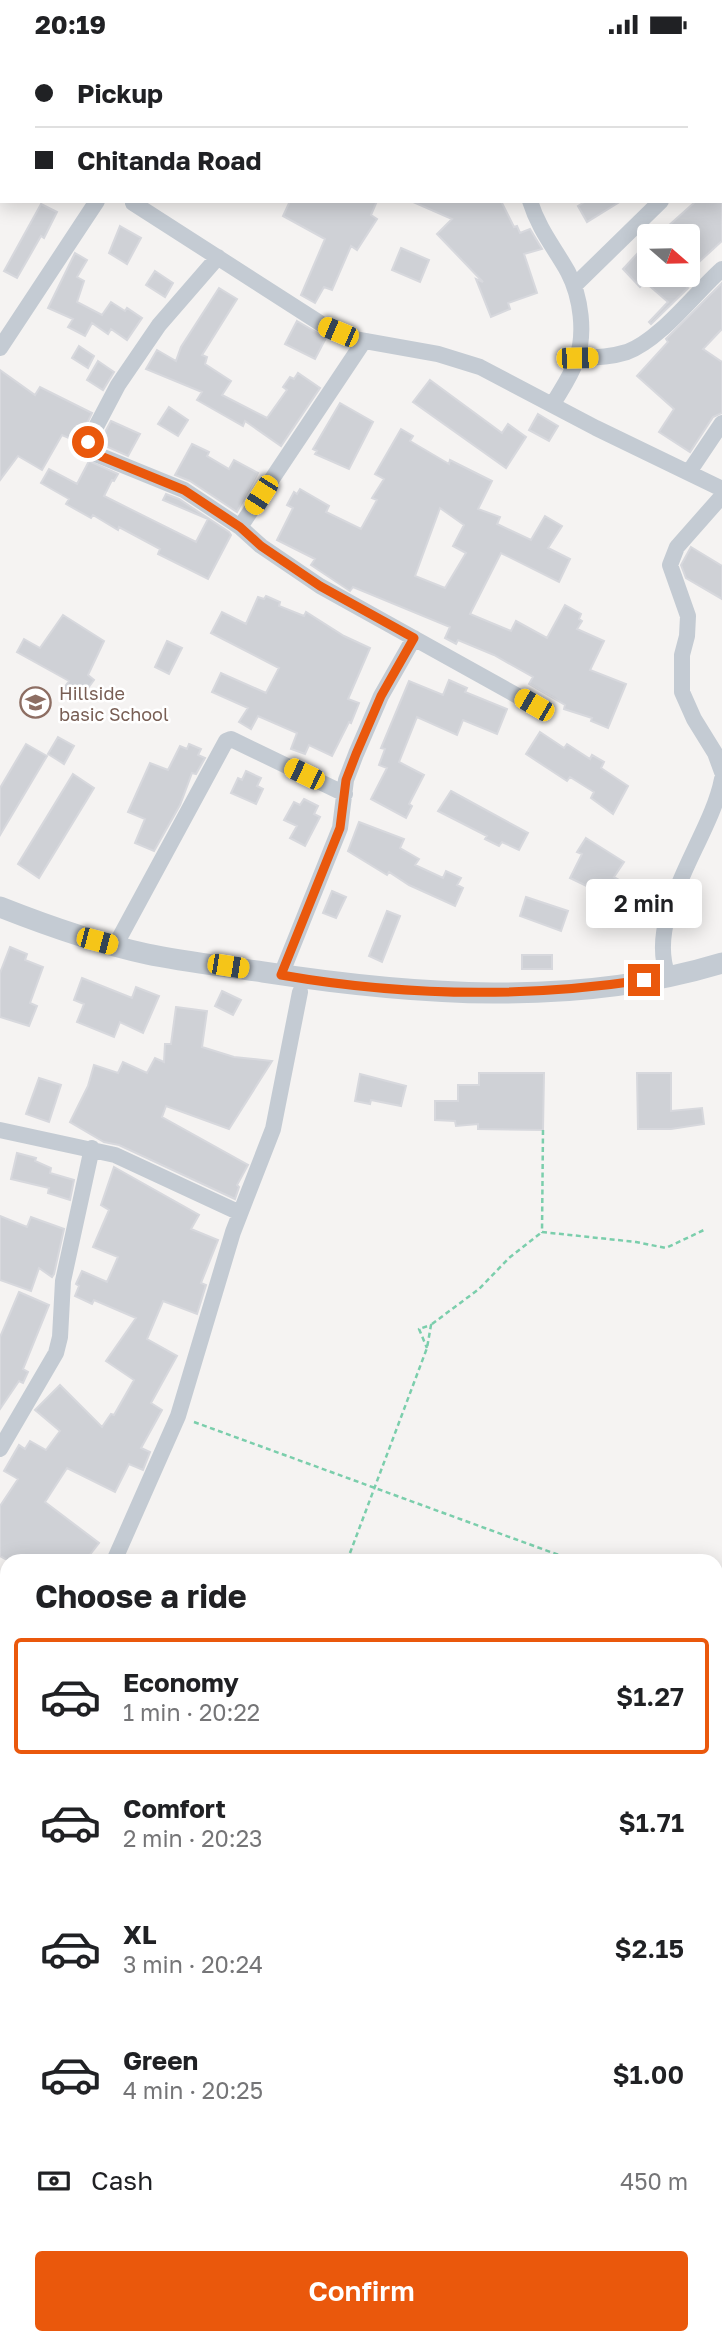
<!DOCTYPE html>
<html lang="en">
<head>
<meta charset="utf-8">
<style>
  :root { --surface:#fff; --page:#f2f2f2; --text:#202124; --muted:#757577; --line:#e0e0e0; --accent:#ea580c }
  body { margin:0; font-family:"Golos Text",sans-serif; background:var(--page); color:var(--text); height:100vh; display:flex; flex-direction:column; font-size:26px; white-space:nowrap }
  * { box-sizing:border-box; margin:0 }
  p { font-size:23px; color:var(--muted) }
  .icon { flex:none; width:38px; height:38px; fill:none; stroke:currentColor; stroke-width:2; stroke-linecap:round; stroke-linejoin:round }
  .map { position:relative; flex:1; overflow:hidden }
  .side { position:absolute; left:0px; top:1505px; width:723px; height:791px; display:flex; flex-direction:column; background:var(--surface); border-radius:21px 21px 0 0; box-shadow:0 4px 18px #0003 }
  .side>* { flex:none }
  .guide { position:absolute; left:0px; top:0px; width:723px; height:154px; box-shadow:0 4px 18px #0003; display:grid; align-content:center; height:154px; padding:0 35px; background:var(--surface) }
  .needle { width:46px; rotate:110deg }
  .fabs { position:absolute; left:637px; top:175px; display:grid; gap:14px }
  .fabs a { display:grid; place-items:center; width:63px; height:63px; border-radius:7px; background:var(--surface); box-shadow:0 4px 18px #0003; font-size:35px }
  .end { position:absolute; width:32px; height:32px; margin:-16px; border:9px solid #ea580c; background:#fff; box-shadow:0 0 0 4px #fff }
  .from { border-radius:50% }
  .bubble { position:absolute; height:49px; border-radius:7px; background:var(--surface); box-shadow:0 4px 18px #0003; font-size:23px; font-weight:600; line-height:49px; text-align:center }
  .car { position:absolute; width:21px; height:42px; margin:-21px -10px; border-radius:9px; box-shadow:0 0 5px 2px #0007; background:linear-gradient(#f5c518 24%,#345 0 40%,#f5c518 0 76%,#345 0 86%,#f5c518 0) }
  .guide b { display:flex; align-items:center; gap:24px; height:66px; font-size:26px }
  .guide b+b { border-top:2px solid var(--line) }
  .guide i { width:18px; height:18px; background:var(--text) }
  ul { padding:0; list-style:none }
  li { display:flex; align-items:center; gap:21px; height:116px; margin:0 14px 10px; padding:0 21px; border:4px solid transparent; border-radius:7px }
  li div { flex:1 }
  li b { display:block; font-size:26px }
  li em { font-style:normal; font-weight:600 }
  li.selected { border-color:var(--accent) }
  li>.icon { width:63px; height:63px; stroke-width:1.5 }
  h2 { padding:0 35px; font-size:32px; line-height:84px }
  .pay { display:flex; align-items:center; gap:18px; height:77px; padding:0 35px; font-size:26px }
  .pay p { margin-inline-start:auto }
  .button { display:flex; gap:14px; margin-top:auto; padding:14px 35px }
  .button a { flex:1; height:80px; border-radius:7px; background:var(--accent); color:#fff; font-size:28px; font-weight:600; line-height:80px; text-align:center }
  .status { display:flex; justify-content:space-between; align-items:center; height:49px; padding:0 35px; background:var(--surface); direction:ltr }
  .status svg { height:19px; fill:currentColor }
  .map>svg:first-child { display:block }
  .green { fill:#c3f0d8 }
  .building { fill:#cfd1d6; stroke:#d7d8dd; stroke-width:2; fill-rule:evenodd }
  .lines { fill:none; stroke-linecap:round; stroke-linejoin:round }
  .path { stroke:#7bceac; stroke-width:2.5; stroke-dasharray:5 3.5; stroke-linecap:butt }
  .minor { stroke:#c4cbd3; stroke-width:16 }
  .tertiary { stroke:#c4cbd3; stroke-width:21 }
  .route { stroke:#ea580c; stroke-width:9 }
  .labels { text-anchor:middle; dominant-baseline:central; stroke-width:5; stroke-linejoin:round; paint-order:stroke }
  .education-label { font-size:18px; fill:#785e54; stroke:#fff; text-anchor:start }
</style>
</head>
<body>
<div class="status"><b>20:19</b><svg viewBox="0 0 49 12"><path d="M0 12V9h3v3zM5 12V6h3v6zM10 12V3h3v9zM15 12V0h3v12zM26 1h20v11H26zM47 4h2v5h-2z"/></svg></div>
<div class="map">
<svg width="722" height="2296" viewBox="0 0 722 2296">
  <rect width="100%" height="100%" fill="#f5f3f2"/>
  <path class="green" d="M0,1628L7,1632V1803L0,1823Z
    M0,2064L7,2067V2289H253L256,2296H0Z"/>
  <path class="building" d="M290,152H377L371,166L377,170L357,201L351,197L332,241L324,238L315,254L301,246L325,190L283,167Z
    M411,152H501L514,178L517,177L520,184L530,180L542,200L524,205L537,244L508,254L510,260L491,268L476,230L483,233L437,185L452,170Z
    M586,152H621L587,173L578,157Z
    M696,152H722V192L688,223V187H657Z
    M41,155L57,163L44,189L41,187L17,229L4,222Z
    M120,177L141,189L127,215L109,204Z
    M649,192V226H672L688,239L651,275L649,273L668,253L645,233L640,238L623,220Z
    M401,199L429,211L420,233L392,221Z
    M75,204L87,211L77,228L84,232L77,253L102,266L111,253L125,262L127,259L142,269L127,291L111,280L108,285L92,274L85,287L68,278L73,270L48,259Z
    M155,222L173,234L165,248L146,236Z
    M722,234V280L703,300L722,313V364L713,368L690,403L659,383L674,360L637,327L668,293L666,290Z
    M219,239L237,250L202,306L207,308L205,315L231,332L222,346L267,369L287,341L283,338L290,328L294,330L298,324L320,339L281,397L245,372L243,377L197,351L202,343L146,320L157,301L176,312L181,298Z
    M297,272L326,289L315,310L285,295Z
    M79,297L94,307L88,319L72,309Z
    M98,312L114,323L103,341L87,331Z
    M0,321L35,346L40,338L92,364L78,393L62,386L42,421L18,407L0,431Z
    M430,331L502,384L508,375L526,388L506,419L413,353Z
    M340,354L373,373L349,420L315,405L317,402L313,400Z
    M169,358L188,371L178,387L158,375Z
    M538,365L558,377L549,392L529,381Z
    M111,372L140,385L128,407L99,394Z
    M401,380L413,387L410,392L449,415L450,411L492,432L478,460L500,468L497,475L531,491L545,467L562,477L548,499L570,510L559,533L501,504L470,565L511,582L516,572L547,589L565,556L581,565L579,570L582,572L577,580L604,592L590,621L626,635L608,679L591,672L592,669L564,660L565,656L529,635L533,628L494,606L458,591L456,595L445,589L450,578L353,538L350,542L311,516L315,510L277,491L293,459L287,456L294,443L297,445L300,440L329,457L326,463L361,480L377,451L372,449L384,430L375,425ZM440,459L464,476L453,497L466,504L445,539L415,527Z
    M192,395L209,403L207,407L229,420L234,411L258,424L237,463L190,432L175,426Z
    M89,412L118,425L114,432L112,431L104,447L196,493L208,470L163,451L166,445L179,450L229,483L231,486L208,530L158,505L160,500L119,478L118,481L93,466L91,469L66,455L69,450L41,434L49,420L77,435Z
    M691,498L722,517V550L686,529L681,516Z
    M266,547L280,553L279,557L304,567L306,563L344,587L370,599L348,650L359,654L351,674L349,673L332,707L309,696L305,705L291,700L297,684L258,667L251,680L239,673L248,659L212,643L221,624L266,644L279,619L211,584L222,563L246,575L258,548L264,550Z
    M63,566L104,592L88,626L94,631L80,650L64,639L69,632L17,603L24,590L40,599Z
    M167,592L182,599L169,625L155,618Z
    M449,631L467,639L465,643L507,660L497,685L463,671L457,686L417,668L399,713L424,726L409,755L412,757L406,769L371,750L387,719L379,716L385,700L381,699L409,632L443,646Z
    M540,683L564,699L567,695L590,710L592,706L604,713L601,719L628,737L613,765L591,749L594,743L570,728L567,732L526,705Z
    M58,688L74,697L64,715L48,705Z
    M26,695L47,707L0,786V739Z
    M189,695L201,700L198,706L205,709L196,725L192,724L180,756L154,802L135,794L145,770L128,763L150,714L168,721L180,697L187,700Z
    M246,722L261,729L257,737L263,740L256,755L231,744L238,729L242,731Z
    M73,725L94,739L39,829L18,815Z
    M451,742L528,784L519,801L502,793L499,797L485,790L487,787L438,762Z
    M304,750L318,757L314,765L320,768L305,797L290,789L297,777L284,771L294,753L300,756Z
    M359,773L404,790L400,799L419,810L415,816L443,829L446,822L461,829L457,836L463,839L455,857L409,836L389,823L387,826L348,802Z
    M586,789L624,813L614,828L619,831L607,855L594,849L597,842L570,829L582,805L577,803Z
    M332,842L346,848L336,869L323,864Z
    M526,848L568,862L561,882L520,867Z
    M387,862L400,867L382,913L369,907Z
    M10,898L27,905L25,911L43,918L30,954L37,957L29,977L0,968V924Z
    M522,906H552V920H522Z
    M82,929L132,949L136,938L159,947L143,984L120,973L114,988L77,973L84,955L74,951Z
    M222,942L241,951L233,966L215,957Z
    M176,958L207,962L202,998L234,1008L272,1012L229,1080L166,1057L162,1068L248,1116L237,1136L239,1138L235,1150L119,1096L104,1093L70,1073L88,1037L94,1016L118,1024L123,1013L147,1024L155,1009L164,1013L165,995H171Z
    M479,1024H544L543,1081L478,1080V1075L456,1077L455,1072L435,1071V1052H458V1036H479Z
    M637,1024H671V1062L702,1059L704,1075L671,1080H638Z
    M360,1025L406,1037L401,1057L371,1051L370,1055L355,1052Z
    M39,1029L61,1036L49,1073L26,1065Z
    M17,1104L36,1109L35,1112L51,1119L50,1124L74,1131L70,1151L48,1144L49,1139L11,1130Z
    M114,1118L199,1166L191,1180L218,1191L201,1234L206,1236L197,1265L163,1252L147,1290L177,1307L151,1354L162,1361L141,1399L150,1403L143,1421L129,1415L115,1443L67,1419L45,1453L99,1494L85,1512H9L0,1507V1457L18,1430L4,1422L19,1396L25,1400L30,1392L46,1401L60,1382L35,1361L60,1336L102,1378L111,1365L114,1366L134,1331L106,1312L136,1269L94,1251L92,1255L75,1247L79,1237L76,1235L82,1222L107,1233L118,1208L93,1198L109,1161L101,1156Z
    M0,1167L27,1178L31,1168L64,1180L54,1225L52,1228L39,1219L31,1242L0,1231Z
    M19,1243L49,1256L23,1320L28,1323L23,1334L19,1332L0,1360V1288Z"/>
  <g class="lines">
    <path class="path" d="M543,1081L542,1183L636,1193L666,1199L706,1180
      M432,1275L479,1240L509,1209L542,1183
      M194,1373L567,1509
      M347,1512L427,1299L431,1276L419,1280L427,1299
      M716,1731L722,1732
      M716,2153L722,2156"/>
    <path class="minor" d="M508,0L509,2
      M215,2L216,0
      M662,2V1
      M0,13L2,10
      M0,83L2,84
      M721,101H722
      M530,152C539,181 554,198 568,223C581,248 586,285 576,312C571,327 561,341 553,355
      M133,154L323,276L354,290L438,305L480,318L596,379L722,440
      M218,208L159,276L118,336L88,393V398L98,406L184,441L240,478L261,497L320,537L534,656
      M574,237L661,152
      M0,299L97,152
      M577,309C594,309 611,308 627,303C660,291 695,244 722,220
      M689,423L722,374
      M722,447L677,498L670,516L688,567L687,587L682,606V643L694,670L715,704L722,723
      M240,478L364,292
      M115,897L226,692L231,690L345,745
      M281,926L340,779L346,731L356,705L381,647L414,589
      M668,927C644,866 711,789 722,730
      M0,1081L115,1106L240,1164
      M0,1400L56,1304L60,1288L63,1232L92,1099
      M114,1512L178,1367L233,1183L273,1080L300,943
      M0,1796L7,1776
      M0,2057L7,2060
      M187,2296L188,2289"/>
    <path class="tertiary" d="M0,858C48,877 96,894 147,905C185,913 224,917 263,923C413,946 574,959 722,914"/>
  </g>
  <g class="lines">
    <path class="route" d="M88,393V398L98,406L184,441L240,478L261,497L320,537L414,589L381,647L356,705L346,731L340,779L281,926C401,947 524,949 644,931"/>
  </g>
  <defs>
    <symbol id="school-ring" viewBox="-11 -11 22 22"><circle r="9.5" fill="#fff" stroke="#8d6e63" stroke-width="1.5"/><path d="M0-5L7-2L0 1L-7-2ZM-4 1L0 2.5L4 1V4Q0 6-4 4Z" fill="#8d6e63"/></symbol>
  </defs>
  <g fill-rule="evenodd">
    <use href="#school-ring" x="18" y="636" width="35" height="35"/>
  </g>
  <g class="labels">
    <g class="education-label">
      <text x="59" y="644">Hillside<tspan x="59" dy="21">basic School</tspan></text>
    </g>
  </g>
</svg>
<div class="fabs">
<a><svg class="needle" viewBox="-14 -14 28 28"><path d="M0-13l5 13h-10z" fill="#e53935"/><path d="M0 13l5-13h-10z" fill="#757577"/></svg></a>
</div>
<i class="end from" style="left:88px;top:393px"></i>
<i class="end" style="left:644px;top:931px"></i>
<div class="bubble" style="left:586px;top:830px;width:116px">2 min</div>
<i class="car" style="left:338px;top:283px;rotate:293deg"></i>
<i class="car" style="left:577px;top:309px;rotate:89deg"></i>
<i class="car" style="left:261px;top:446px;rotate:213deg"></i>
<i class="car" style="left:534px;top:656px;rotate:300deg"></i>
<i class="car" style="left:304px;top:725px;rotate:296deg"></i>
<i class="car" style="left:97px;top:892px;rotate:105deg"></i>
<i class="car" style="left:228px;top:917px;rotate:99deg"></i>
<div class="guide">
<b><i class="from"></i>Pickup</b>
<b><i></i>Chitanda Road</b>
</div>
<section class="side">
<h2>Choose a ride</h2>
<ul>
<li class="selected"><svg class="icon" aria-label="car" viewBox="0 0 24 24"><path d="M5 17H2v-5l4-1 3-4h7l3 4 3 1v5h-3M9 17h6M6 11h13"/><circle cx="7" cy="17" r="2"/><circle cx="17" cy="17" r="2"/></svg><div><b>Economy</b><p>1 min · 20:22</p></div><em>$1.27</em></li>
<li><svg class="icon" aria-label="car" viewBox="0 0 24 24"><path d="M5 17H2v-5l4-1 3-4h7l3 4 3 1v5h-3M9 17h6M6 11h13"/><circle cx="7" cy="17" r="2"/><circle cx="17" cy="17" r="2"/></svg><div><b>Comfort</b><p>2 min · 20:23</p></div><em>$1.71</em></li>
<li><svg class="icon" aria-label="car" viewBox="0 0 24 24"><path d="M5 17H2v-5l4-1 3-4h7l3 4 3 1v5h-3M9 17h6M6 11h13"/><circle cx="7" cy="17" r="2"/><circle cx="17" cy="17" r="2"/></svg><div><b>XL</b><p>3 min · 20:24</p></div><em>$2.15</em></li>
<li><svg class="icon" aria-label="car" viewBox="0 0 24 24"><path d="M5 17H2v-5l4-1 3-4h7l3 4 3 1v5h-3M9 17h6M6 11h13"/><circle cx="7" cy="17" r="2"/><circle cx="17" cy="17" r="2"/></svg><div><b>Green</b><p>4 min · 20:25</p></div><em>$1.00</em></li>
</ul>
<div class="pay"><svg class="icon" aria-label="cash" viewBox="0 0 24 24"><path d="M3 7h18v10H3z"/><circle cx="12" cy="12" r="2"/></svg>Cash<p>450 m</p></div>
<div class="button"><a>Confirm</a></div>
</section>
</div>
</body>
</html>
